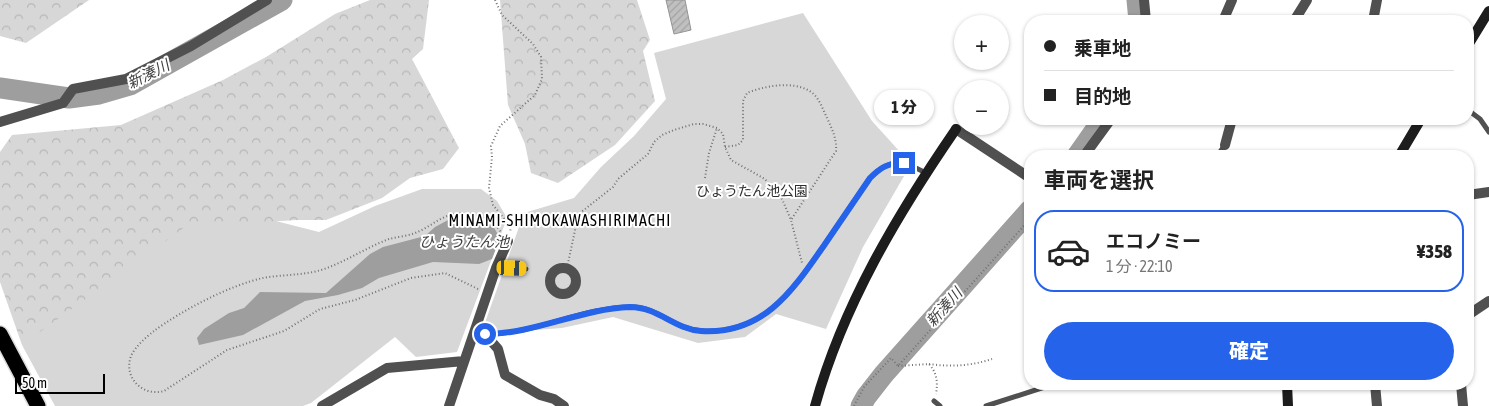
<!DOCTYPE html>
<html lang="ja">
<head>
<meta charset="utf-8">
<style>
  :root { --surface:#fff; --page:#f6f6f6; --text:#222; --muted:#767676; --line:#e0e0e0; --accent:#2563eb }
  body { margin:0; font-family:"Asap Condensed","Noto Sans JP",sans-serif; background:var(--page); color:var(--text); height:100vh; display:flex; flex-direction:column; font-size:19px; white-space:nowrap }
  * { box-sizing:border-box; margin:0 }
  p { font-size:16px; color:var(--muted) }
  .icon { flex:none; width:28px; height:28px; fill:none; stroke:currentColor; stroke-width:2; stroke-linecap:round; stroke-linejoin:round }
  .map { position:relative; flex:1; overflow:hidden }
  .details { position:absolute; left:1024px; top:150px; width:450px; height:240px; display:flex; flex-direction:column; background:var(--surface); border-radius:20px; box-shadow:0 1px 4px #0004 }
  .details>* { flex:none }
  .guide { position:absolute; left:1024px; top:15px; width:450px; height:110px; border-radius:20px; box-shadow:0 1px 4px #0004; display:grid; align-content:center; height:110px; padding:0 20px; background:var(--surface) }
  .controls { position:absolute; left:954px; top:15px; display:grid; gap:10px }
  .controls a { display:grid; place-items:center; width:55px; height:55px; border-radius:50%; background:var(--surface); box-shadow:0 1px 4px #0004; font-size:25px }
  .scale { position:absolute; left:15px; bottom:12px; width:90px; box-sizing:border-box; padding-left:5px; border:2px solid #000; border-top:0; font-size:14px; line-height:18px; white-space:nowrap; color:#000; -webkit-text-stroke:4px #fff; paint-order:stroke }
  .end { position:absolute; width:22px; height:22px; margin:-11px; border:6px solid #2563eb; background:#fff; box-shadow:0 0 0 2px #fff }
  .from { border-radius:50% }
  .bubble { position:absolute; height:35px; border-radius:18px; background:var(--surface); box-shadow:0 1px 4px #0004; font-size:16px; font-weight:800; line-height:35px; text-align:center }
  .car { position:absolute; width:15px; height:30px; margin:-15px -8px; border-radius:6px; box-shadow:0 0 4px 1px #0007; background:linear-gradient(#f5c518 24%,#345 0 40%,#f5c518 0 76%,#345 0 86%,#f5c518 0) }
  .guide b { display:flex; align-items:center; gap:18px; height:48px; font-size:19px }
  .guide b+b { border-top:1px solid var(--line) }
  .guide i { width:12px; height:12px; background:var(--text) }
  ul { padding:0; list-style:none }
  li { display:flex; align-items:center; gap:15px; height:82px; margin:0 10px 8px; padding:0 10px; border:2px solid transparent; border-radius:20px }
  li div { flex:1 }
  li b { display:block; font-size:19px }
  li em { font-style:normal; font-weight:800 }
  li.on { border-color:var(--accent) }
  li>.icon { width:45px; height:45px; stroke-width:1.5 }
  h2 { padding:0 20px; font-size:22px; line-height:60px }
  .button { display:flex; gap:10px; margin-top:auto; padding:10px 20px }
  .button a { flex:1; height:58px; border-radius:30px; background:var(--accent); color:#fff; font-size:20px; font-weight:800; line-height:58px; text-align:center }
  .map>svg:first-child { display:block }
  .green { fill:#d7d7d7 }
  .forest { fill:url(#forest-crowns) }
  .water { fill:#9e9e9e }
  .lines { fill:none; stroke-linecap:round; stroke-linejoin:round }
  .river { stroke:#9e9e9e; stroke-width:21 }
  .building { fill:url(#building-hatch); stroke:#949494 }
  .highway-casing { stroke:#dbdbdb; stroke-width:18 }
  .path { stroke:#727272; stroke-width:2; stroke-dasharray:1 2.5; stroke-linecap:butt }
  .lane { stroke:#505050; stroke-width:5 }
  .street { stroke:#505050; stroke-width:10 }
  .secondary { stroke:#1d1d1d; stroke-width:10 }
  .highway { stroke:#000; stroke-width:15 }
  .route { stroke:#2563eb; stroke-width:6 }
  .labels { text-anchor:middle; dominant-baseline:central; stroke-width:4; stroke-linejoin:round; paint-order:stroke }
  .park-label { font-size:14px; fill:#2e2e2e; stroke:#fff }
  .water-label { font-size:15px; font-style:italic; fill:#3f3f3f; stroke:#fff }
  .quarter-label { font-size:16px; letter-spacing:1px; fill:#000; stroke:#fff }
</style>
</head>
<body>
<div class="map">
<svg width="1489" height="406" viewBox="0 0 1489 406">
  <defs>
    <pattern id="forest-crowns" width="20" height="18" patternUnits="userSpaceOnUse" patternTransform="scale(1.25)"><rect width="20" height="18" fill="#d7d7d7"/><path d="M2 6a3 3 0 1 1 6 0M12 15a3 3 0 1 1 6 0" fill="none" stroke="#b7b7b7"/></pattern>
    <pattern id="building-hatch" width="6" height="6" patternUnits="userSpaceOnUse" patternTransform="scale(1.25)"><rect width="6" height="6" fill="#c0c0c0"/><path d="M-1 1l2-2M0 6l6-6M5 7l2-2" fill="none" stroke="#a3a3a3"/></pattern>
  </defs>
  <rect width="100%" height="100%" fill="#fff"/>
  <path class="green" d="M803,13L872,121L911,164L863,247L826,329L776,314L745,337L698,343L613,317L562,328L481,334L524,213L574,198L601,167L634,136L666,99L654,53Z
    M422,189H481L497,201L507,218L457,352L416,357L395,337L311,403L303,406H55L22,345L37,286L229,209L319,232L375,206Z"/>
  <path class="forest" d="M0,0H89L26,43L0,36Z
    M370,0H429L423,49L412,59L459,148L443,169L410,178L382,198L326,220H296L185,227L22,345L0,282V152L12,135L121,125L223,80L266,57L335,14Z
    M500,0H637L650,40L643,51L655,101L615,145L558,183L531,173L525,144L508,105Z"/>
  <path class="water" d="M469,218L493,226L500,238L492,259L479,264L433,262L379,278L362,288L338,295L305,301L243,335L199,345L197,338L204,329L229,313L244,308L260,292L326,293L370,254L383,247L425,236L435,227L448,220Z"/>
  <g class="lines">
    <path class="river" d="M1137,0L1139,21
      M0,88L69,98L99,94L130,85L282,0
      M1077,156L1103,119
      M861,406L866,397L884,374L1030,210"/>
  </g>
  <path class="building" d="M666,0H685L691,30L674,34Z"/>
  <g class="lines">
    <defs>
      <path id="highway" d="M0,334L38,406"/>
    </defs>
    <use href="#highway" class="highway-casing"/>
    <path class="path" d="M495,0L502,15L533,44L541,57L542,79L535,95L500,126L491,146L492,157L489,188L493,205L511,227L510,232
      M725,147L738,145L743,140V101L747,93C764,86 794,80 811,92C819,97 823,110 827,118C832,129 837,139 836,151L791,220
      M705,178L709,153L717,128
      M567,268L577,221L580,213L613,187L618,179L648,154L654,142L662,135L674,130L694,124H703L717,128L723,134L725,147L731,160L765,179L782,199L791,220L802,263
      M478,289L445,273L411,278L355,300L320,309L284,331L227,350L164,391C143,397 123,378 131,356C135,347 146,337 154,331C181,311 230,285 263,278C284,274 306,276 327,268C348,260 368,247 389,239C397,237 407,236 415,233C431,227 445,212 463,213C472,213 485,217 492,222C496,224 499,230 502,233
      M929,364C951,367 971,366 992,359
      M898,366L929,364C937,373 938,382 936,394
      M854,406L864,387L891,358L898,366L1030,219"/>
    <path class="lane" d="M1468,110L1480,119L1489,132
      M1217,156L1225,145
      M496,268L526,269
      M487,334C536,334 582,307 632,307C660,307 674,330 702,331C765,334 793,290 825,244C840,222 855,200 870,178C890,157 903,161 926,173
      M934,401L940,406
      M986,406L1054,384"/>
    <path class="street" d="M1144,0L1146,21
      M1223,21L1232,0
      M1294,21L1307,0
      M1373,21L1377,0
      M0,122L63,103L73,89L126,79L191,46L267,0
      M956,129L1030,178
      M1225,145L1232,119
      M1084,156L1111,119
      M1468,195L1489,192
      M550 281a13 13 0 1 1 26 0a13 13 0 1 1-26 0Z
      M1468,315L1489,301
      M485,334L498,349L505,375L540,395L554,399L564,406
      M1375,384L1377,406
      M1461,384L1463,406
      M322,406L387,368L464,361
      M449,406L496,268L508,241"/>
    <path class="secondary" d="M1468,45L1489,11
      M1399,156L1421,119
      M1287,384L1288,406
      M815,406C843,305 897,215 956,129"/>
    <use href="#highway" class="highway"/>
  </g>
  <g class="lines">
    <path class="route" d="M485,334C535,334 580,309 630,307C658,307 674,329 701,331C764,335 793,290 825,244C840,222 855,200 870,178C880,168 889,162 904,163"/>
  </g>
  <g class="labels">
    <g class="park-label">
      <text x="752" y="191">ひょうたん池公園</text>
    </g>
    <g class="water-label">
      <text transform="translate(148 74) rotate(-27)">新湊川</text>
      <text x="464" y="241">ひょうたん池</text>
      <text transform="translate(944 307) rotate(-48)">新湊川</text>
    </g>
    <g class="quarter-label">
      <text x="560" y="220">MINAMI-SHIMOKAWASHIRIMACHI</text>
    </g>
  </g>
</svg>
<div class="controls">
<a>+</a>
<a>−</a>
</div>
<div class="scale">50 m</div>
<i class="end from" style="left:485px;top:334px"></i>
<i class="end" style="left:904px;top:163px"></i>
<div class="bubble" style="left:874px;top:90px;width:60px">1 分</div>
<i class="car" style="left:512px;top:268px;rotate:92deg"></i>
<div class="guide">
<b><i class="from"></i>乗車地</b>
<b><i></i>目的地</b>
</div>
<section class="details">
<h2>車両を選択</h2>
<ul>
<li class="on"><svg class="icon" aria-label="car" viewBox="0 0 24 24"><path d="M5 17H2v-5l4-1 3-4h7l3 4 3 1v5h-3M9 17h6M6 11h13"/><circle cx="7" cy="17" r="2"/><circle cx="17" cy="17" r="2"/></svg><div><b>エコノミー</b><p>1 分 · 22:10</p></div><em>¥358</em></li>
</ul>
<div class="button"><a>確定</a></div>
</section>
</div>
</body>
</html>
